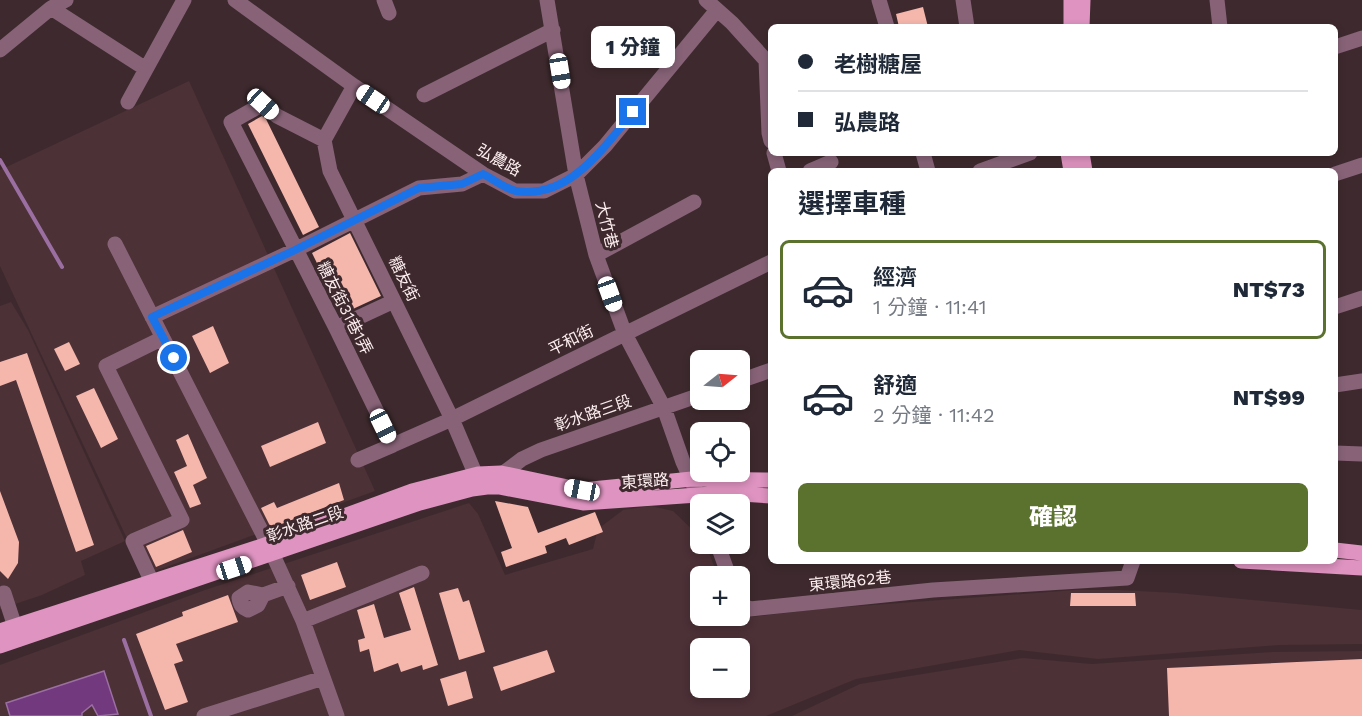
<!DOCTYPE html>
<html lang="zh-TW">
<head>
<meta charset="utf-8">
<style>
  :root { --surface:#fff; --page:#f2f2f3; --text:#1f2937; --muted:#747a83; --line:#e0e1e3; --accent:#5b712e }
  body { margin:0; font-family:"Work Sans","Noto Sans TC",sans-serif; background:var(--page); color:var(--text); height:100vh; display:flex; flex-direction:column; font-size:22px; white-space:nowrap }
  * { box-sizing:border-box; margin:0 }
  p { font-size:20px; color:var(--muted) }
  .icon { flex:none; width:33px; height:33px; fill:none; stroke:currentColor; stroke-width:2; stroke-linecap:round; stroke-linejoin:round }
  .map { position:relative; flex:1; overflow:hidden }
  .sheet { position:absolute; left:768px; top:168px; width:570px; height:396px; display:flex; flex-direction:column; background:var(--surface); border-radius:9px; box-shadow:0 3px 9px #0003 }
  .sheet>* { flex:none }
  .guide { position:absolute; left:768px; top:24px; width:570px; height:132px; border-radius:9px; box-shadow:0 3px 9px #0003; display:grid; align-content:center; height:132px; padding:0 30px; background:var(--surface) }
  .needle { width:39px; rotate:73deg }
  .fabs { position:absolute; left:690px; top:350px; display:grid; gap:12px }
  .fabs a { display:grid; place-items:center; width:60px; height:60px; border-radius:9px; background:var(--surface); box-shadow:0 3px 9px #0003; font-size:30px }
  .end { position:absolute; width:27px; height:27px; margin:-14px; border:8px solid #1a73e8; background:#fff; box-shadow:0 0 0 3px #fff }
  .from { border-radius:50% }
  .bubble { position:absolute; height:42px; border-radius:9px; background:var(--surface); box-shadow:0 3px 9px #0003; font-size:20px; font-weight:800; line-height:42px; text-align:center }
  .car { position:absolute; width:18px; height:36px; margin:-18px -9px; border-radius:8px; box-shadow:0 0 4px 2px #0007; background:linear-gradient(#fff 24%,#345 0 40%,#fff 0 76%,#345 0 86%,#fff 0) }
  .guide b { display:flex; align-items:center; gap:21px; height:57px; font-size:22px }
  .guide b+b { border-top:2px solid var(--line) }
  .guide i { width:15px; height:15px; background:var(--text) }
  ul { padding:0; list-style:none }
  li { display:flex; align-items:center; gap:18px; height:99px; margin:0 12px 9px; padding:0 18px; border:3px solid transparent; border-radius:9px }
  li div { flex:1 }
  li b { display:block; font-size:22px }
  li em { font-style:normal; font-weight:800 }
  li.current { border-color:var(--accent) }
  li>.icon { width:54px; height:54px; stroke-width:1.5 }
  h2 { padding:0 30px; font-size:27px; line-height:72px }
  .button { display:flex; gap:12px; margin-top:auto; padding:12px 30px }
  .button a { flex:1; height:69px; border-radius:9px; background:var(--accent); color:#fff; font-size:24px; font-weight:800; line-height:69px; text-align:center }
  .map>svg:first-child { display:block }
  .built { fill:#4c3137; fill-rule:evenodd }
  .water { fill:#72397f; stroke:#9b6fa1; stroke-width:1.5 }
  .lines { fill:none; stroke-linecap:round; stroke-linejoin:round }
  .stream { stroke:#9b6fa1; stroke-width:4 }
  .building { fill:#f5b6ac }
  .minor { stroke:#886378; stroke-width:15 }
  .major { stroke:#de93c0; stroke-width:15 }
  .route { stroke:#1a73e8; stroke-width:8 }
  .labels { text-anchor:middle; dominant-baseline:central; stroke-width:6; stroke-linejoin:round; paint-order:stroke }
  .street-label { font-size:16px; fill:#fceef0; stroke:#3e2a2e }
</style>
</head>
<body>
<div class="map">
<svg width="1362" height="716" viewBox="0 0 1362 716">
  <rect width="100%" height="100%" fill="#3e2a2e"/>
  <path class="built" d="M189,81L375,491L144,575L0,266V170Z
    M11,302L28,330L125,541L81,561L85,575L42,595L0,609V306Z
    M469,503L478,514L505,575L593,549L598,529L623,510L651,506L673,511L700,537V543H705L718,576H700V615H732L734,619L819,609L1075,590H1118L1177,593L1362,610V644L1280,645L1098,659L1019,650L856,679L766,716H0V665L205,590ZM700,648H740V687H700Z
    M1362,651V716H792L860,684L1023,658L1092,664L1273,652Z"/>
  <path class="water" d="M104,671L118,714L98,716L92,705L82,713V716H10L6,703Z"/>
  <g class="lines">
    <path class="stream" d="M0,160L62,267
      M124,640L151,716"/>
  </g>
  <path class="building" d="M923,7L928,27H899L896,14Z
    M262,116L266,119L319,227L303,235L248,124Z
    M350,233L381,296L342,314L312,253Z
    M213,326L229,363L210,373L192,336Z
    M69,342L80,364L65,371L54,349Z
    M27,353L94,545L76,552L16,380L0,386V362Z
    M94,388L118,439L101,448L76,396Z
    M318,422L326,443L270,467L261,446Z
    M188,434L207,478L193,485L201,504L190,508L174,472L187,466L176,440Z
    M339,483L344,500L271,528L261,508L274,502L277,508Z
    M0,491L19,542L18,563L8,579L0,571Z
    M495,501L528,507L538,533L595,512L603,532L569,545L566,538L545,546L547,553L506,567L501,552L512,548Z
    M183,530L192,552L156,567L146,546Z
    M337,562L346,587L310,600L301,575Z
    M414,587L438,665L423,670L422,665L401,672L398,663L374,672L369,649L360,652L358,640L365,638L357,610L374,604L384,638L411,630L399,593Z
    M458,588L463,602L469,600L485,652L459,660L439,593Z
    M1071,593H1135L1136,606H1070Z
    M228,595L238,622L176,644L183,661L174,664L188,702L165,710L136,634L183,616L182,612Z
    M547,650L555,672L501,691L493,667Z
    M1362,659V716H1169L1167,668Z
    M466,671L473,698L448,706L440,679Z"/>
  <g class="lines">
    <path class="minor" d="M235,0L354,86L483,174L515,191H544L576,175L605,146L717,10
      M384,0L389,13
      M547,0L576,175L596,255L625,334L664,408L683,462L702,504
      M706,0L732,23L771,66
      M879,0L887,27
      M963,0L967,27
      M1217,0L1220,27
      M51,8L146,69
      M1335,47L1362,38
      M0,50L51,8L66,0
      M766,60L769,133L771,141
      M354,86L324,140L330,171L452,419L480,485
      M424,95L553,30
      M128,102L184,0
      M324,140L277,116L263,104L231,122L336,328L393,445L358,460
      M774,153L779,171
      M923,153L928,171
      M810,171L831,162
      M980,171L1030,153
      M1335,174L1362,165
      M115,244L268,544L303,621L337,716
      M596,255L694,202
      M1335,307L1362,298
      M152,317L295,250L419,188L462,184L483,174
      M336,328L394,301
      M740,381L771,370
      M1335,385L1362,381
      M393,445L452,419L771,262
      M1335,453L1362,454
      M494,480L522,459L541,450L700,395
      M717,543L729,576
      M151,580L133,541L182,520L106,366L163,338
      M4,593L19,639
      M263,595L258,605L248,610C242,607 240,605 239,598L248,592L263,595L288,586
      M740,604L750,609L933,590L1127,578L1133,561
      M303,621L422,573
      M204,716L323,678"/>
    <path class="major" d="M1071,0V27
      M1082,27L1083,0
      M1068,153L1071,171
      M1082,153L1085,171
      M1335,550L1362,553
      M1241,561L1362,568
      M0,631L268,544L412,491L478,474L501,473L582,490L692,479L771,480
      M0,646L420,503L472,489L487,487H499L583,503L726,493L771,496"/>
  </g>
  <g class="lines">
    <path class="route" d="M174,358L152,317L295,250L419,188L462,184L483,174C493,179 506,189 516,191C569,200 604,147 633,112"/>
  </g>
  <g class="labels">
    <g class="street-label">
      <text transform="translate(499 160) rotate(29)">弘農路</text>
      <text transform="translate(607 225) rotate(76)">大竹巷</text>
      <text transform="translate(404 279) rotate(64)">糖友街</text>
      <text transform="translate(345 308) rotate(63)">糖友街31巷1弄</text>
      <text transform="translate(571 340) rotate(-26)">平和街</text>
      <text transform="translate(593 413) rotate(-19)">彰水路三段</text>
      <text transform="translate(645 481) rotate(-4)">東環路</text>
      <text transform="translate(305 524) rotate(-19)">彰水路二段</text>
      <text transform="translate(850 581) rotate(-6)">東環路62巷</text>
    </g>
  </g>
</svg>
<div class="fabs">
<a><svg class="needle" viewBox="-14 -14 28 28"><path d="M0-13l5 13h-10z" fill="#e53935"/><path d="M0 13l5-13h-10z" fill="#747a83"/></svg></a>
<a><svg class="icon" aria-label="locate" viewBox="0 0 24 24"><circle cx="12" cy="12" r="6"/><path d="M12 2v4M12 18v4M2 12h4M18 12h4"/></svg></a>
<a><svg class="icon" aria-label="layers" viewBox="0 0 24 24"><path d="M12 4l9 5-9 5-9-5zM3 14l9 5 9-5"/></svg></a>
<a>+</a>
<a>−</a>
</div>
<i class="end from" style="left:174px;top:358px"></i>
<i class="end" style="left:633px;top:112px"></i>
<div class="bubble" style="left:591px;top:26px;width:84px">1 分鐘</div>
<i class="car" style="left:560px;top:71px;rotate:171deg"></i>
<i class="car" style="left:373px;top:99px;rotate:304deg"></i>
<i class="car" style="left:263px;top:104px;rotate:132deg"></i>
<i class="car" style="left:610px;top:294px;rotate:160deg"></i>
<i class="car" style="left:383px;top:426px;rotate:154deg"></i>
<i class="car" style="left:582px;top:490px;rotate:281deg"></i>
<i class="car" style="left:234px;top:568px;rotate:72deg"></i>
<div class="guide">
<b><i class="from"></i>老樹糖屋</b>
<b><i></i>弘農路</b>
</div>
<section class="sheet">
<h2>選擇車種</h2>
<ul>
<li class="current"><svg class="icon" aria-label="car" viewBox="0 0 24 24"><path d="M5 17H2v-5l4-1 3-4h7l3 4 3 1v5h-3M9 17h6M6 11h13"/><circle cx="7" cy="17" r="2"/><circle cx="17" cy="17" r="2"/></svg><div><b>經濟</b><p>1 分鐘 · 11:41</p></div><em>NT$73</em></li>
<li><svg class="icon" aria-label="car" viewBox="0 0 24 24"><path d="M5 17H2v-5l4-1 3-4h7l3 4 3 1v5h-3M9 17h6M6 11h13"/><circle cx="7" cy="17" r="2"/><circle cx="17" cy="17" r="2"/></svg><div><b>舒適</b><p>2 分鐘 · 11:42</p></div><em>NT$99</em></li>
</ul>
<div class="button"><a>確認</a></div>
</section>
</div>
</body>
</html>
